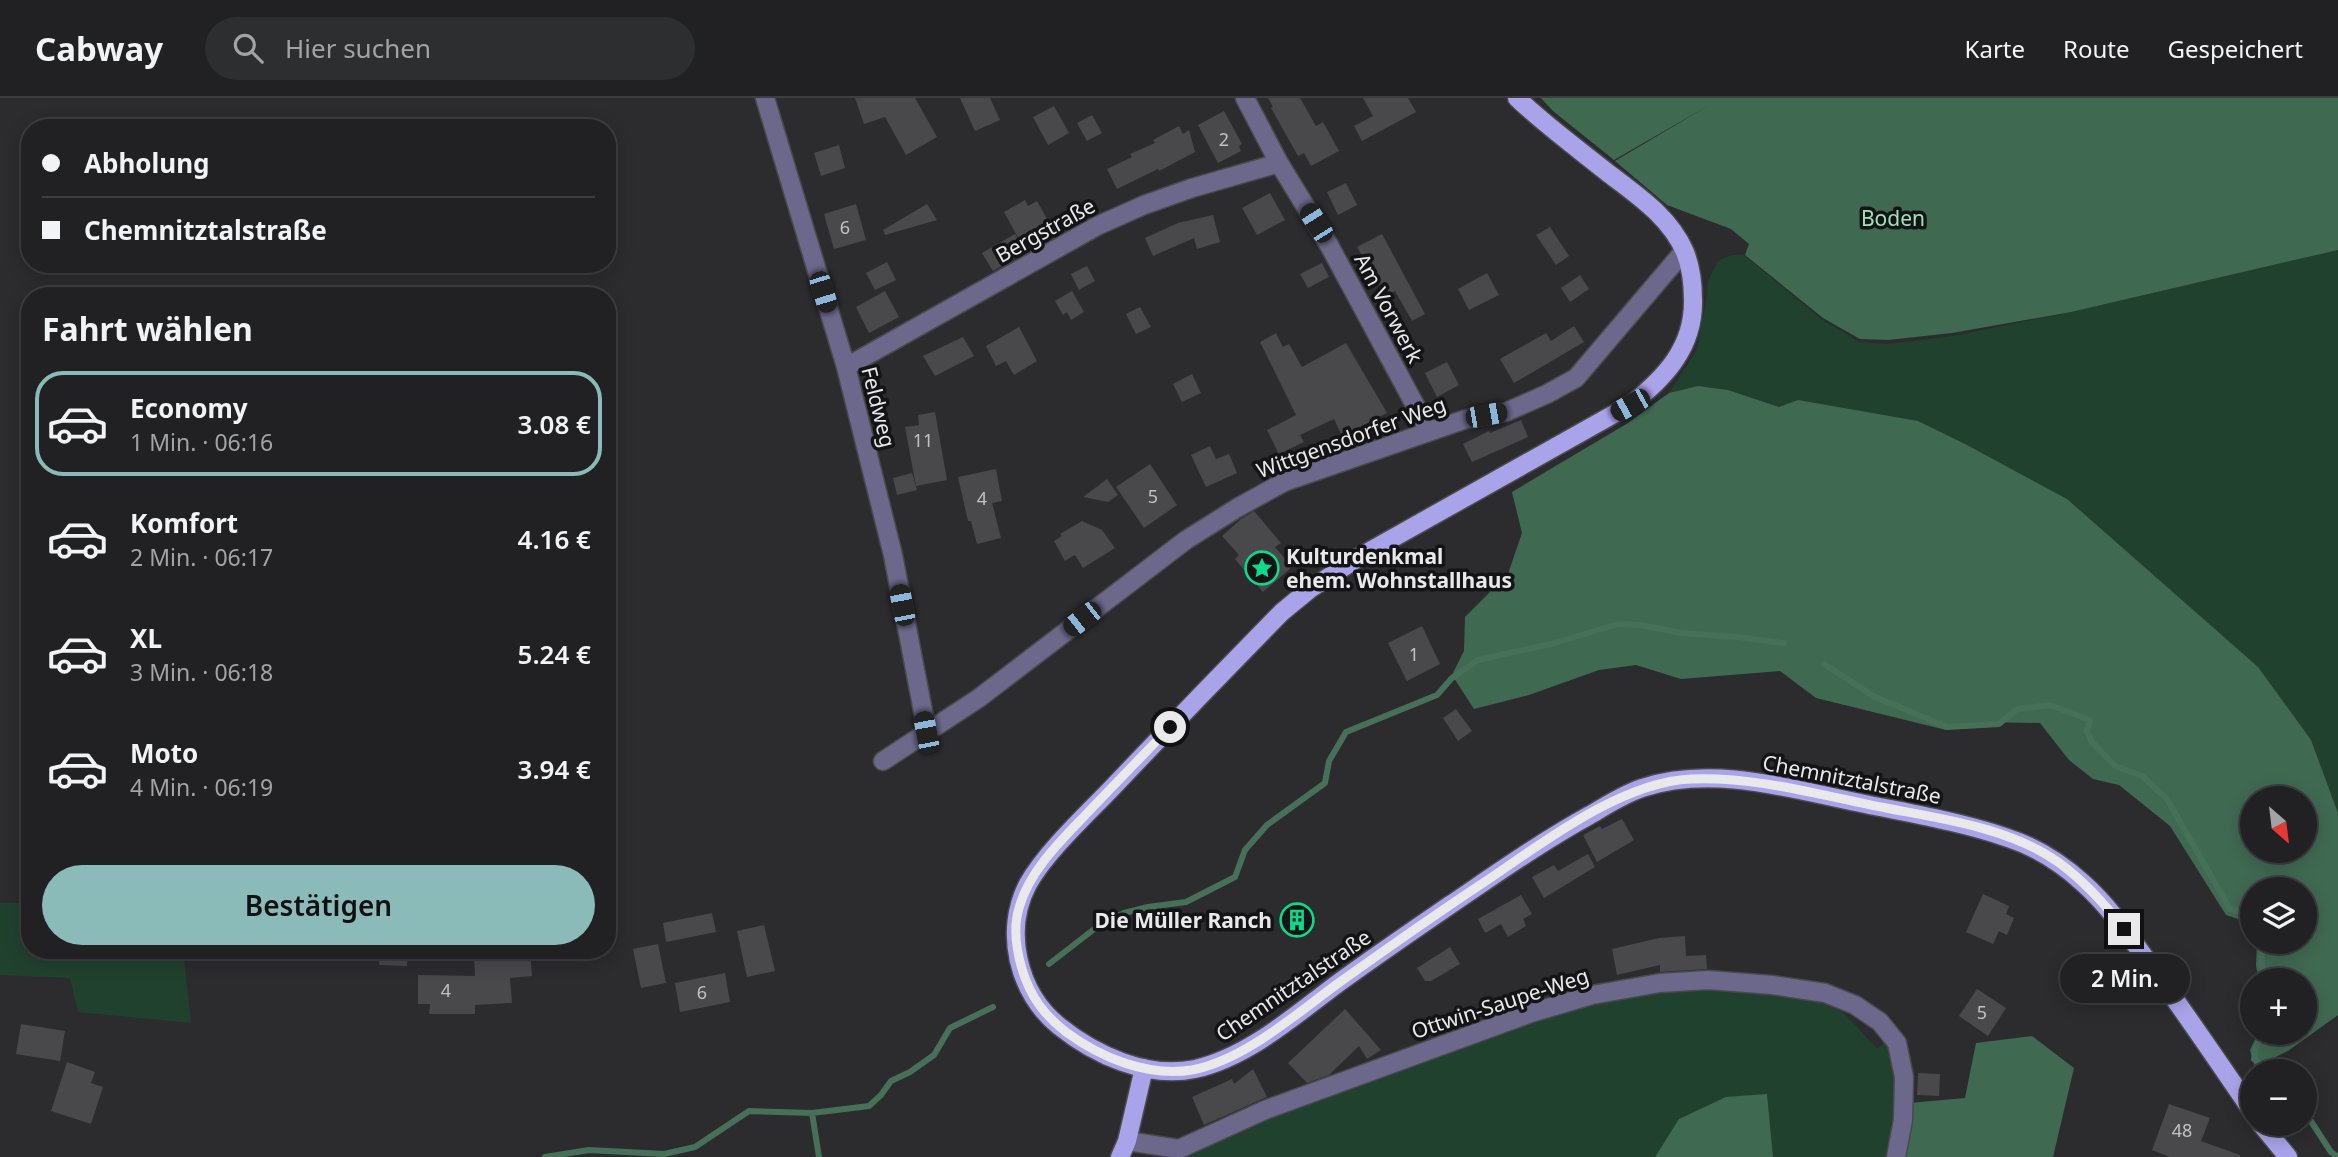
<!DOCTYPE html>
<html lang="de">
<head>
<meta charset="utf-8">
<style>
  :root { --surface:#212123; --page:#2d2e30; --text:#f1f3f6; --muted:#a2a3a6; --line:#3e3e41; --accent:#8bbbb9 }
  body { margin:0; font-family:"Noto Sans",sans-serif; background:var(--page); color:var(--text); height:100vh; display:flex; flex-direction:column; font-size:26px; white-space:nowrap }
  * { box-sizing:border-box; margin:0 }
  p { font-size:23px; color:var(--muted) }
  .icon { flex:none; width:38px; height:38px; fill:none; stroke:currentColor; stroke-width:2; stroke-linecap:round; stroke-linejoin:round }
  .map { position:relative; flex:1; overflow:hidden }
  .side { position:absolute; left:21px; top:189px; width:595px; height:672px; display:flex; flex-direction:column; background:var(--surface); border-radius:28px; box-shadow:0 4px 18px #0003,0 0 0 2px var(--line) }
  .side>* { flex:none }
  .guide { position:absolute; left:21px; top:21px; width:595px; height:154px; border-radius:28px; box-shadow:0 4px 18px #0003,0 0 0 2px var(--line); display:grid; align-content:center; height:154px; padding:0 21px; background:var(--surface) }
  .needle { width:46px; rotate:152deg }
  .controls { position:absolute; left:2240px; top:688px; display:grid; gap:14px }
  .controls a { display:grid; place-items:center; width:77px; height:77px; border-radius:50%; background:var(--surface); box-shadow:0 4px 18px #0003,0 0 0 2px var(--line); font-size:35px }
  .end { position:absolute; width:32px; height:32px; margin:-16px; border:9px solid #e9e9eb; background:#111; box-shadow:0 0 0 4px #111 }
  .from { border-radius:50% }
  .bubble { position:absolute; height:49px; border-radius:24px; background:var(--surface); box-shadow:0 4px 18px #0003,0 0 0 2px var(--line); font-size:23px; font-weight:600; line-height:49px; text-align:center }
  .car { position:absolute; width:21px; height:42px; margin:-21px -10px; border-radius:9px; box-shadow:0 0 5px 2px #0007; background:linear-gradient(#222 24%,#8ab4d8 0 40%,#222 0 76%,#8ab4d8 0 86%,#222 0) }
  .guide b { display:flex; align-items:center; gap:24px; height:66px; font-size:26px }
  .guide b+b { border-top:2px solid var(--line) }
  .guide i { width:18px; height:18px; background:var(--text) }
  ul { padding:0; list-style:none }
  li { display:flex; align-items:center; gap:21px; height:105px; margin:0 14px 10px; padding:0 7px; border:4px solid transparent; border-radius:28px }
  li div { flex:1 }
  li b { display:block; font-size:26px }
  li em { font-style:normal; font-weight:600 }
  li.selected { border-color:var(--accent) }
  li>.icon { width:63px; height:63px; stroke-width:1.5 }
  h2 { padding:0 21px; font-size:32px; line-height:84px }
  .primary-button { display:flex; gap:14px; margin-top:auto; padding:14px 21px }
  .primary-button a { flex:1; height:80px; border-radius:42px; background:var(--accent); color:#111; font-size:28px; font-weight:600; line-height:80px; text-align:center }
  header { display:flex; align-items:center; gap:42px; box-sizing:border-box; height:98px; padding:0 35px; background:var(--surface); border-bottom:2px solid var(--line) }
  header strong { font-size:33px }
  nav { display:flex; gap:38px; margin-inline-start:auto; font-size:24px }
  .search { width:490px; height:63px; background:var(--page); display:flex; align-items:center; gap:18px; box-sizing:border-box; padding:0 24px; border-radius:38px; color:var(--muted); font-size:26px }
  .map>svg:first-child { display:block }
  .green { fill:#21412f }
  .forest { fill:#406952; fill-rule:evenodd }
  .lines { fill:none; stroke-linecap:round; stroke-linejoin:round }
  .stream { stroke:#477059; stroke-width:6 }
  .building { fill:#49494c }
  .minor-casing { stroke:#4a4a4d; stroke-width:21 }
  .major-casing { stroke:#4a4a4d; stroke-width:21 }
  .minor { stroke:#6b688b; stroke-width:18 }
  .major { stroke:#a9a3ea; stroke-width:18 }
  .route { stroke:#e9e9eb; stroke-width:9 }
  .labels { text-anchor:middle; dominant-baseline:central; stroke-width:7; stroke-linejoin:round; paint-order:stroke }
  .number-label { font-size:18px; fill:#c1c1c3 }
  .park-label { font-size:21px; fill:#9de2ba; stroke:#141416 }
  .street-label { font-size:21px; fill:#e9e9eb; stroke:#141416 }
  .poi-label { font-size:21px; font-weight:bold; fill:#e9e9eb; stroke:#141416; text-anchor:start }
</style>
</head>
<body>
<header>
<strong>Cabway</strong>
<div class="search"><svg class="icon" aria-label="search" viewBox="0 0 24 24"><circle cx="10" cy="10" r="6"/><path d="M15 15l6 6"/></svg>Hier suchen</div>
<nav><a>Karte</a><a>Route</a><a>Gespeichert</a></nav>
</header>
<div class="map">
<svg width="2338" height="1059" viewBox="0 0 2338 1059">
  <rect width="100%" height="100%" fill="#2c2c2f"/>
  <path class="green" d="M2338,152V715L2311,642L2067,401L1918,323L1798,303L1779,309L1728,292L1698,288L1669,295L1697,252L1706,204L1708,183L1718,163L1732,157H1744L1821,221L1859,244L1888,246L1953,238L2071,214Z
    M0,805H30V852H183L191,925L78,914L70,880L0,877Z
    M1660,890C1710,890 1792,889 1838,912C1848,916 1866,941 1877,950L1900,935L1911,960L1906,1059H1773L1767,996L1679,1021L1655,1059H1166L1386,972L1567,909Z"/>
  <path class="forest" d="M1541,0H2338V152L2071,214L1952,235L1888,242L1860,241L1823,220L1745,157L1749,146L1731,131L1667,107L1615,63L1711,6L1614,62L1553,13Z
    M1698,288L1728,292L1779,309L1798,302L1918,323L1965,346L2067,401L2258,569L2311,642L2338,715V917L2288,953L2255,969L2250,952L2258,935L2305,934V882H2259L2256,868L2257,844H2305V791H2252V836L2244,823L2226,817L2170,728L2119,687L2093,681L2069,662L2040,625L1989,624L1946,632L1816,600L1780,573L1681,581L1636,567L1599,572L1529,597L1474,611L1452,577L1464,553L1465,519L1508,476L1522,435L1512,394L1628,325L1669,295ZM2252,700H2305V752H2252Z
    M2032,938L2074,970L2053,1059H1906L1910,1005L1965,1000L1976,945Z
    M1767,996L1773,1059H1655L1679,1021L1726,999Z"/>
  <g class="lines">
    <path class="stream" d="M1824,566L1873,598L1947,629L1999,626L2017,611L2050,607L2090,622L2087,633L2092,644L2115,668L2142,678L2167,701L2230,811L2252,817
      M2261,844L2262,866L2265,882
      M1049,866L1102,825L1124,815L1148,809L1186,804L1235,779L1245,752L1267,727L1325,685L1329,663L1346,634L1437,597L1452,580L1478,562L1551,546L1618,526L1641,527L1681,535L1736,539L1784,545
      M2263,934L2256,949L2254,961L2268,973
      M2305,1014L2331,1054L2338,1059
      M812,1015L819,1059
      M545,1059L589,1052L664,1056L695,1049L749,1013L812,1015L869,1008L881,997L891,983L910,974L934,957L950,930L993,909"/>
  </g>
  <path class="building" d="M855,0H915L937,39L906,57L885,19L864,26Z
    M960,0H990L1000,22L975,33Z
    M1268,0H1300L1316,28L1323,24L1339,53L1311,68L1304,55L1298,58L1271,10L1273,9Z
    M1363,0H1408L1416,14L1362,43L1354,28L1373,18Z
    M1054,8L1069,35L1048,47L1033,19Z
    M1224,13L1242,46L1239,48L1241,53L1218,65L1198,27Z
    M1092,17L1102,35L1087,43L1077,25Z
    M1179,28L1183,36L1189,32L1195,54L1159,73L1158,71L1117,91L1107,71L1132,59L1130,56L1155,45L1153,42Z
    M839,47L845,70L821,78L814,55Z
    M1346,85L1357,107L1338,117L1327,94Z
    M1270,95L1285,122L1257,137L1242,110Z
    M1025,102L1028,108L1037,103L1050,126L1020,143L1004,114Z
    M856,106L866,142L834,151L824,116Z
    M927,106L937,122L885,137L883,132Z
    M1213,117L1220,144L1197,151L1194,140L1153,158L1145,140L1178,125Z
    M1550,129L1569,158L1556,167L1536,137Z
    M1015,136L1026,154L993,173L982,155Z
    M1382,136L1425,216L1412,223L1395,193L1390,196L1384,184L1379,187L1357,149Z
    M887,164L896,182L875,192L866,175Z
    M1322,165L1329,179L1308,190L1300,176Z
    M1087,168L1095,183L1079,192L1071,176Z
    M1487,175L1499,197L1469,212L1458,191Z
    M1580,177L1589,191L1570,204L1561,190Z
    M885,193L899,219L869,235L856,209Z
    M1072,193L1084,214L1071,222L1067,214L1063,217L1055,203Z
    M1140,209L1151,229L1136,236L1126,216Z
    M1574,228L1584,244L1514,285L1500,261L1546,235L1551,243Z
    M1019,229L1037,263L1014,277L1006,263L996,268L986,248Z
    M1276,235L1283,249L1289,246L1302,269L1346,245L1387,315L1342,338L1334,321L1300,337L1304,344L1279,356L1267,332L1296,317L1260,244Z
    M963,239L974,258L935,278L923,258Z
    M1447,264L1459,287L1437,299L1425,275Z
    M1192,276L1201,295L1182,304L1173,286Z
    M935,314L947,382L916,388L905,329L919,327L918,317Z
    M1521,322L1528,339L1472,364L1463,346L1489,333L1490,335Z
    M1210,348L1216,361L1229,356L1237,375L1206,389L1191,357Z
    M1150,366L1177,407L1144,430L1116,389Z
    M996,371L1002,403L992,405L1001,440L977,446L971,423H968L958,379Z
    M912,375L917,392L897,397L893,380Z
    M1107,381L1118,397L1108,404L1083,399Z
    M1254,413L1281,445L1275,449L1292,469L1263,494L1235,461L1239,457L1222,438L1241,421Z
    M1082,423L1102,432L1115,450L1083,470L1075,457L1065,463L1054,443L1062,438L1060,436Z
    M1422,528L1440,566L1407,583L1388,545Z
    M1456,611L1472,633L1458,643L1443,620Z
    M1622,721L1634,742L1597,764L1583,737L1600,728L1602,731Z
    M1588,756L1595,769L1544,800L1532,779L1554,767L1558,773Z
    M1983,796L2009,808L2006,816L2014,820L2007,837L1999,833L1993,846L1966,834Z
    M1521,797L1532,816L1523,821L1526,828L1508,839L1501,826L1485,835L1478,821Z
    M712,815L716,834L666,844L663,825Z
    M764,827L775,873L747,879L737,833Z
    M1685,838L1686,858L1706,857L1707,871L1660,874V867L1617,877L1612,851L1659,840Z
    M658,846L666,885L641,890L633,851Z
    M1450,849L1460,866L1431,883H1425L1417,870Z
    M380,852H407V868L379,867Z
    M494,852H530L532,878L510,880L512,905L475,907V916H429L430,906H418V877L475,878L474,861H495Z
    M725,875L730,904L680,914L675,885Z
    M1977,891L2006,910L1988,938L1959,918Z
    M1345,911L1381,952L1367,961L1359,948L1329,977L1307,985L1288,965Z
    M21,926L65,933L60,963L16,956Z
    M67,964L95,974L91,985L103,989L91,1026L51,1013Z
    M1253,971L1267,999L1204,1027L1192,999L1232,981L1234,986Z
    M1918,975L1940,976L1939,998L1917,997Z
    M2169,1006L2210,1020L2201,1043L2240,1057V1059H2170L2152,1052Z"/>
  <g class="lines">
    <defs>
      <path id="minor" d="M765,0L846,269L893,457L927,634
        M1245,0L1279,65L1329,147L1429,333
        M846,269L1097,128L1144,107L1192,90L1279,65
        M883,663L979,600L1186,442L1237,410L1284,384L1466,321L1506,314L1547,296L1576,280L1684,153
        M1127,1043L1179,1051L1265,1012L1531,915L1592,897L1660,885L1708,882L1772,887L1825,895L1855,907L1880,924L1897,945L1904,979L1903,1022L1896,1059"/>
      <path id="major" d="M1517,0C1545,27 1577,50 1608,75C1637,97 1670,119 1685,154C1691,169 1693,186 1693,202C1694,249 1665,280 1630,307L1361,458L1310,491L1282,514C1225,572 1168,631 1112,690C1086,717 1046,754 1028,786C1003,833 1018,895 1059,928C1095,957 1147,981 1195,971C1248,959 1294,918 1337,886C1374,859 1412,833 1450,807C1496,776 1541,744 1590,717C1607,707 1624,696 1642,690C1714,666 1794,692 1865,706C1913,716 1962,724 2008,740C2036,749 2061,765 2083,785C2110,809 2130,839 2151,868C2186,916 2219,965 2252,1013
        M2261,1026L2288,1059
        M1120,1059L1127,1043L1144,970"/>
    </defs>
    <use href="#minor" class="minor-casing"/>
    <use href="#major" class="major-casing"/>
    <use href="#minor" class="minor"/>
    <use href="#major" class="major"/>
  </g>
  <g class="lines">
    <path class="route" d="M1170,629C1144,656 1119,682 1093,709C1066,738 1030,770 1019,810C1013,830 1016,851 1022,871C1030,898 1044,917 1066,934C1101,960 1148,979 1192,972C1245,962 1297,915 1340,884C1389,849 1439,814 1489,781C1545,743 1622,684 1691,681C1756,678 1823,698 1886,710C1943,721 2010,730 2058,764C2083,782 2105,806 2124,831"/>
  </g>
  <defs>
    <symbol id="sight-ring" viewBox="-11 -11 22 22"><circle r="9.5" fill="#141416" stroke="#0cd98a" stroke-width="1.5"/><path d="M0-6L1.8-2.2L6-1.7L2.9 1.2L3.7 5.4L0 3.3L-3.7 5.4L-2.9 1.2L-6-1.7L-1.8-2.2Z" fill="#0cd98a"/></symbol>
    <symbol id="building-ring" viewBox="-11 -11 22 22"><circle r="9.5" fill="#141416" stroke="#0cd98a" stroke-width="1.5"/><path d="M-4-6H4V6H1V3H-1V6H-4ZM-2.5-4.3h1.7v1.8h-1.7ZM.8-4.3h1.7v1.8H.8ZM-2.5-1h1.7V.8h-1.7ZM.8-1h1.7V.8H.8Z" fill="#0cd98a"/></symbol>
  </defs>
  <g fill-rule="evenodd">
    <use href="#sight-ring" x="1243" y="451" width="38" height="38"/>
    <use href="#building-ring" x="1278" y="803" width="38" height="38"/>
  </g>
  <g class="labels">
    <g class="number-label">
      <text x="1224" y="41">2</text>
      <text x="845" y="129">6</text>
      <text x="923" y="342">11</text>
      <text x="1153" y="398">5</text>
      <text x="982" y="400">4</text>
      <text x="1414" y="556">1</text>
      <text x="446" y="892">4</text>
      <text x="702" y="894">6</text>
      <text x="1982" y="914">5</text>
      <text x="2182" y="1032">48</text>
    </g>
    <g class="park-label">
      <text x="1893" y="120">Boden</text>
    </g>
    <g class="street-label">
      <text transform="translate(1045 132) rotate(-29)">Bergstraße</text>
      <text transform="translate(1389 210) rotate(62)">Am Vorwerk</text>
      <text transform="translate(879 309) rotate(76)">Feldweg</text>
      <text transform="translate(1351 339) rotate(-20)">Wittgensdorfer Weg</text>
      <text transform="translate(1852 681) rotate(11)">Chemnitztalstraße</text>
      <text transform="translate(1293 887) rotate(-34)">Chemnitztalstraße</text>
      <text transform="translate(1500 905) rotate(-18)">Ottwin-Saupe-Weg</text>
    </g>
    <g class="poi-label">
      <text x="1286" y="458">Kulturdenkmal<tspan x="1286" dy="24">ehem. Wohnstallhaus</tspan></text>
      <text x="1272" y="822" text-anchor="end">Die Müller Ranch</text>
    </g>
  </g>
</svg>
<div class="controls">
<a><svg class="needle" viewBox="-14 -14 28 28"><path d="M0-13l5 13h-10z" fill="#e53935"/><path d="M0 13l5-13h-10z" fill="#a2a3a6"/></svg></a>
<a><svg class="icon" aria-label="layers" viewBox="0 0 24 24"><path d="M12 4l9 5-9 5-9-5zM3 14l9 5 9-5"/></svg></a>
<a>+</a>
<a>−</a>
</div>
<i class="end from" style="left:1170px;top:629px"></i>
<i class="end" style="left:2124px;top:831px"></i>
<div class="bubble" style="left:2060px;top:856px;width:130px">2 Min.</div>
<i class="car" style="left:1316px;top:125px;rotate:328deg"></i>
<i class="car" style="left:823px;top:194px;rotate:163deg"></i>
<i class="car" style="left:1630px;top:307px;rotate:241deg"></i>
<i class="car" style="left:1486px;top:317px;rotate:80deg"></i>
<i class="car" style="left:902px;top:507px;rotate:349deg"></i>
<i class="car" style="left:1082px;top:521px;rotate:232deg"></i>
<i class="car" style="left:926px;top:634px;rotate:349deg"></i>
<div class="guide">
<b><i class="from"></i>Abholung</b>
<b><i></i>Chemnitztalstraße</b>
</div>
<section class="side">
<h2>Fahrt wählen</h2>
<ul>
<li class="selected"><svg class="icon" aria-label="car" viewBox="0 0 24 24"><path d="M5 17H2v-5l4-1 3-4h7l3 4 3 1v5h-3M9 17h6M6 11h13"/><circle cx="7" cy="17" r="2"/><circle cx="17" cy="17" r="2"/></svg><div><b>Economy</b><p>1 Min. · 06:16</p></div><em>3.08 €</em></li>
<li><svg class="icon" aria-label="car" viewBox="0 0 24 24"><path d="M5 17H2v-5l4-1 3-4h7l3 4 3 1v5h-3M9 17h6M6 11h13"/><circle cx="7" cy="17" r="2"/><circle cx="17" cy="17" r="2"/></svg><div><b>Komfort</b><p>2 Min. · 06:17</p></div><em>4.16 €</em></li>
<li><svg class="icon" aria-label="car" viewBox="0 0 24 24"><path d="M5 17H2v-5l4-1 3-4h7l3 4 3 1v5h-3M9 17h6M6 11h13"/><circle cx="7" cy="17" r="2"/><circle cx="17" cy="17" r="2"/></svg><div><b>XL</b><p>3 Min. · 06:18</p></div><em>5.24 €</em></li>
<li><svg class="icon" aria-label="car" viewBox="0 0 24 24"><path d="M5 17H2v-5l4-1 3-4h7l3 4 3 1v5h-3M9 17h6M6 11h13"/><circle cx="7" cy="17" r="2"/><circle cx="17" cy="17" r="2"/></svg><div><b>Moto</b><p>4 Min. · 06:19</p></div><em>3.94 €</em></li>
</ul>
<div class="primary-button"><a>Bestätigen</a></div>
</section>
</div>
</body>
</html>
